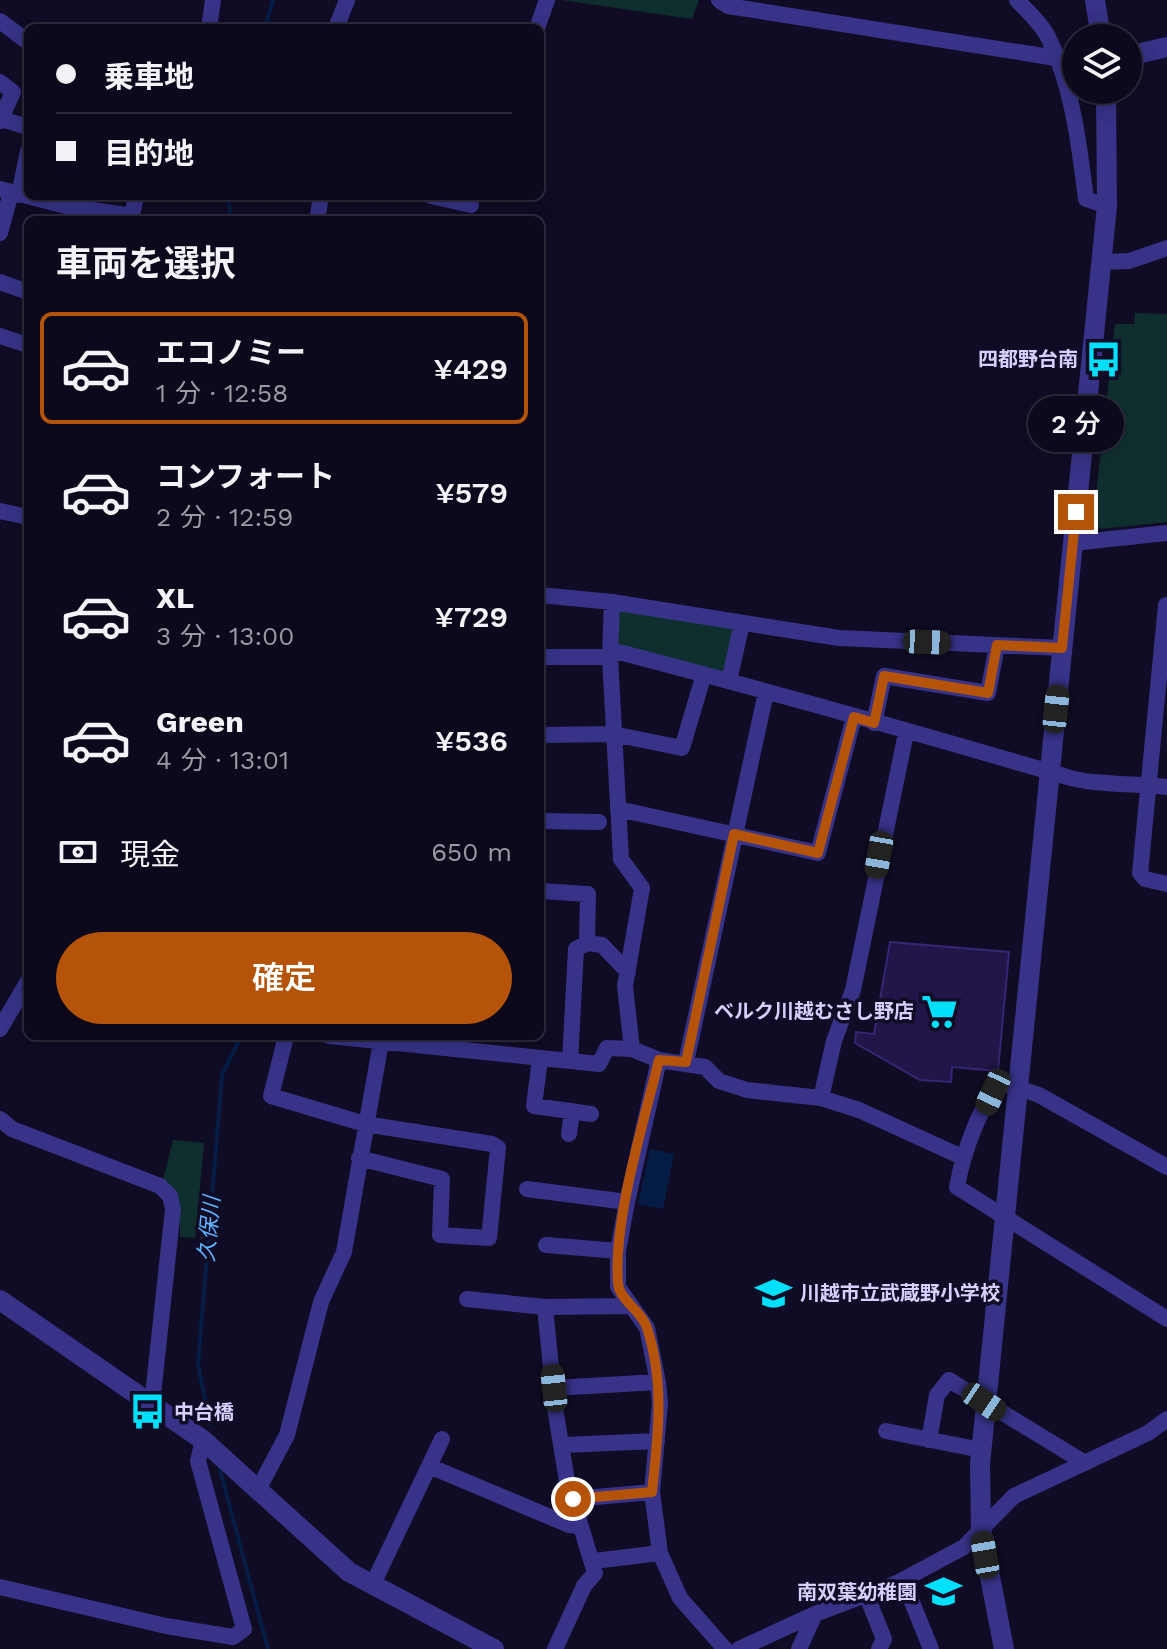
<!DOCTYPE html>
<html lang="ja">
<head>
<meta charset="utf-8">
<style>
  :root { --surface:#0c091c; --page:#1a1729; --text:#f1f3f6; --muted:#9a9aa3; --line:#2c2a3b; --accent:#b45309 }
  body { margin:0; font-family:"Work Sans","Noto Sans JP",sans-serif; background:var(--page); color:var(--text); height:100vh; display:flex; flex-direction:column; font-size:30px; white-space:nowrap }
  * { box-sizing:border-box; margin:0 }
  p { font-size:26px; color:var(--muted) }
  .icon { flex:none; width:44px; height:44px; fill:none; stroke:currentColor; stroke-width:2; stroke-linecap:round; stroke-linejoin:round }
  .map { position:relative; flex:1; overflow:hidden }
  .drawer { position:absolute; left:24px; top:216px; width:520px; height:824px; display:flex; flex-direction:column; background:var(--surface); border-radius:12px; box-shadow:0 4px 20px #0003,0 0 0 2px var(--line) }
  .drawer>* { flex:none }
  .guide { position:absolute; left:24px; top:24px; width:520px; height:176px; border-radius:12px; box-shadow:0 4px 20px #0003,0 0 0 2px var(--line); display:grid; align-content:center; height:176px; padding:0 32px; background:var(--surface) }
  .buttons { position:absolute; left:1062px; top:24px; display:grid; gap:16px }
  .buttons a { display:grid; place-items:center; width:80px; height:80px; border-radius:50%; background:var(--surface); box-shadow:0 4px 20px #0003,0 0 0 2px var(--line); font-size:40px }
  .end { position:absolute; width:36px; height:36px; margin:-18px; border:10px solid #b45309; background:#fff; box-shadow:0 0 0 4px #fff }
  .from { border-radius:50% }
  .bubble { position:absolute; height:56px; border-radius:28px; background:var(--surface); box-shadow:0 4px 20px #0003,0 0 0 2px var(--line); font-size:26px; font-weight:600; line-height:56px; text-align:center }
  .car { position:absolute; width:24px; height:48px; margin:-24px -12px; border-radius:10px; box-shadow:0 0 6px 2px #0007; background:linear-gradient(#222 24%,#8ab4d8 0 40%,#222 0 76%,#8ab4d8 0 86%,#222 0) }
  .guide b { display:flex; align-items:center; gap:28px; height:76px; font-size:30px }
  .guide b+b { border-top:2px solid var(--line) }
  .guide i { width:20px; height:20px; background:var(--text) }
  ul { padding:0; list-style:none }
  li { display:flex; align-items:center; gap:24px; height:112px; margin:0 16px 12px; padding:0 16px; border:4px solid transparent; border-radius:12px }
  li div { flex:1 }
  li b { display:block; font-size:30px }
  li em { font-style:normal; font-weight:600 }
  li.current { border-color:var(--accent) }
  li>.icon { width:72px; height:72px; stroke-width:1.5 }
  h2 { padding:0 32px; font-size:36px; line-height:96px }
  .pay { display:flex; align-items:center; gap:20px; height:88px; padding:0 32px; font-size:30px }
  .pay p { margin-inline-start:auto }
  .action { display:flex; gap:16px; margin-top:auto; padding:16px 32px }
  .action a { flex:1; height:92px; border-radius:48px; background:var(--accent); color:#fff; font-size:32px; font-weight:600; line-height:92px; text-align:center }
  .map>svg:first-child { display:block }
  .green { fill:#0f2f2e }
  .water { fill:#051c45 }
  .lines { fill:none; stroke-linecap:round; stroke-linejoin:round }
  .stream { stroke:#051c45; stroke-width:4 }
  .building { fill:#211647; stroke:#362676; stroke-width:2 }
  .minor { stroke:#363388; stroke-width:16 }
  .tertiary { stroke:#363388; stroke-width:20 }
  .route { stroke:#b45309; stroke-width:10 }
  .labels { text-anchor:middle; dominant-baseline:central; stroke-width:7; stroke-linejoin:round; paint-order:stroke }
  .poi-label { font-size:20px; font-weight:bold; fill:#d6d0ff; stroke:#100c25; text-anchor:end }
  .water-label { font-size:22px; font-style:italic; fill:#5eb3ff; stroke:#100c25 }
</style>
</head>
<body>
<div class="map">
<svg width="1167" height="1649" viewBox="0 0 1167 1649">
  <rect width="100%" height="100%" fill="#100c25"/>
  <path class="green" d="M562,0H699L692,19Z
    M1135,313L1167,314V522L1101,529L1093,521L1115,324H1134Z
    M625,609L736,629L726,675L616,646L618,613Z
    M173,1140L204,1143L195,1238L180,1237V1201L163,1180Z"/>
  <path class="water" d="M650,1149L674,1154L663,1209L638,1204Z"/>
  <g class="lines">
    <path class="stream" d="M265,28L273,0
      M229,196L230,220
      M210,1424L198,1364L222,1075L241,1036
      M220,1470L268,1649"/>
  </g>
  <path class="building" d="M890,942L1009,952L998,1071L952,1067L951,1082L920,1080L855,1043L856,1032L874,1034Z"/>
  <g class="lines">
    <path class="minor" d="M719,0L728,6L1056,58
      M1017,0C1028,12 1042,24 1049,39C1073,88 1079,145 1086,199L1107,206
      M0,21L28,42
      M209,28L213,0
      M336,28L347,0
      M537,28L547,0
      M0,82L13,92L0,121
      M1,119L28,127
      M0,189L66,206L132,216L136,196
      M19,195L28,151
      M431,196L471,205
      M317,220L321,196
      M0,233L11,193
      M1101,262L1129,261L1167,248
      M0,282L28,292
      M0,336L28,345
      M0,511L28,517
      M1073,543L1167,533
      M540,595L612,602L839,638L1062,648
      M612,602L610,657L621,859L642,888L625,986L632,1049
      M1166,605L1140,873L1145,879L1167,884
      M611,650C762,689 914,732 1064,776C1095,786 1134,783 1167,787
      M540,657H610
      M729,681L742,623
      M874,723L884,676L988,693L997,645
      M540,735L613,734L682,748L704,674
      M618,809L818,853L854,717
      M540,821L599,822
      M540,891L588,894L587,943L576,949L570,1061
      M587,943L602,945L628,972
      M0,1029L28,981
      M286,1036L271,1096L365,1124L492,1144L498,1148L489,1238L440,1235L442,1179L359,1158
      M329,1036L599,1064L607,1048L632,1049L659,1060L705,1067L719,1081L747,1090L821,1098L859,1110L962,1157
      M540,1059L534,1106L591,1114
      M659,1060L627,1202L618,1251V1287L647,1328L658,1382L660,1403L652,1492L660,1553L680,1598L725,1649
      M686,1062L766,692
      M821,1098L834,1041L853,990L906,733
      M0,1119L12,1129L160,1186L170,1196L173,1209L152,1404
      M569,1134L572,1111
      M1167,1167L1039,1095L1007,1084C982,1089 961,1163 957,1187L1167,1319
      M527,1189L627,1202
      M546,1245L618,1251
      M467,1299L545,1307L555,1408L567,1481L595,1573L584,1586L555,1649
      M545,1307L631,1306
      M554,1388L658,1382
      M886,1431L981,1450
      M929,1440L937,1395L949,1380L1085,1463
      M563,1445L657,1441
      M429,1466L569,1525L580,1526
      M259,1488L287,1435L321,1302L344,1252L382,1036
      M573,1499L652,1492
      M594,1561L660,1553
      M903,1580L931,1649
      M372,1586L442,1439
      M0,1587L166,1626L233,1637L244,1629L198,1461L203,1440
      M866,1594L884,1639L879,1649
      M739,1649L815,1614L897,1583L964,1547L1014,1496L1148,1433L1167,1419
      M799,1649L815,1614"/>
    <path class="tertiary" d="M1095,0L1101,38
      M1128,56L1167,47
      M0,1300L203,1440L349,1572L494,1649
      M1004,1649L981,1530L980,1464L1107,206L1106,90"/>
  </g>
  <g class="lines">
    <path class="route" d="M573,1499L652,1492C658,1438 665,1382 647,1328C642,1311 619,1300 618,1283C613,1221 644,1121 659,1060L686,1062L734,834L818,853L854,717L874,723L884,676L988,693L997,645L1062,648L1076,512"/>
  </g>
  <defs>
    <symbol id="bus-bare" viewBox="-9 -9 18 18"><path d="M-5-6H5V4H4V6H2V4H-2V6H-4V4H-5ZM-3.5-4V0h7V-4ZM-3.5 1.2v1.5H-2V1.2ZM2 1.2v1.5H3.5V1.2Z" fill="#00e0fb" stroke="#100c25" stroke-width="2.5" paint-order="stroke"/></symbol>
    <symbol id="supermarket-bare" viewBox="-9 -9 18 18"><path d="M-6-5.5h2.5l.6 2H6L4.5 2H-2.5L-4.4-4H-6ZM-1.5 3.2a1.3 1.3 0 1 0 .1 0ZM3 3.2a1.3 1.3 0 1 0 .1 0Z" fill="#00e0fb" stroke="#100c25" stroke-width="2.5" paint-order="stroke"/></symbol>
    <symbol id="school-bare" viewBox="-9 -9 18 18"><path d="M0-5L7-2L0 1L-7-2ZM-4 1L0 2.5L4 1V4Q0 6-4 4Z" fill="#00e0fb" stroke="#100c25" stroke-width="2.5" paint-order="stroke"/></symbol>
  </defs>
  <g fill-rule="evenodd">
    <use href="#bus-bare" x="1078" y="334" width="51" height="51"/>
    <use href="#supermarket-bare" x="914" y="986" width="51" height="51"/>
    <use href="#school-bare" x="748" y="1268" width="51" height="51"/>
    <use href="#bus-bare" x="122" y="1386" width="51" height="51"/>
    <use href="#school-bare" x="918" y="1566" width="51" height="51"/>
  </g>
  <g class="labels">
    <g class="poi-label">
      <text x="1078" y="359">四都野台南</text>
      <text x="914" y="1011">ベルク川越むさし野店</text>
      <text x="800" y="1293" text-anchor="start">川越市立武蔵野小学校</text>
      <text x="174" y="1412" text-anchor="start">中台橋</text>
      <text x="917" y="1592">南双葉幼稚園</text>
    </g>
    <g class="water-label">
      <text transform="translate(209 1229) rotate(-85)">久保川</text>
    </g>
  </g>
</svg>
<div class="buttons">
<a><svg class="icon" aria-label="layers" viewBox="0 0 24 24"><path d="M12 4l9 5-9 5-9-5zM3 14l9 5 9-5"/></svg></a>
</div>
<i class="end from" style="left:573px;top:1499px"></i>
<i class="end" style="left:1076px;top:512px"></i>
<div class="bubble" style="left:1028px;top:396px;width:96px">2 分</div>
<i class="car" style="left:927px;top:642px;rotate:92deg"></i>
<i class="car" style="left:1056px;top:709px;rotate:6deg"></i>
<i class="car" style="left:879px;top:855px;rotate:190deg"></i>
<i class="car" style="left:993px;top:1092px;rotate:205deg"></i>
<i class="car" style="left:554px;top:1388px;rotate:354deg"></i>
<i class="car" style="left:984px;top:1402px;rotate:124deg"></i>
<i class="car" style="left:985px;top:1555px;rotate:350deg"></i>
<div class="guide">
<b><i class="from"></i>乗車地</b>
<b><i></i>目的地</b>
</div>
<section class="drawer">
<h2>車両を選択</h2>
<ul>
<li class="current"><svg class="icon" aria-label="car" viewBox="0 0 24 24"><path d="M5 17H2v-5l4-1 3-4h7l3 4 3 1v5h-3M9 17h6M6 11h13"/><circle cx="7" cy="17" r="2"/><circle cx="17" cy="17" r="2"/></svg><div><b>エコノミー</b><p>1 分 · 12:58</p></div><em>¥429</em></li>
<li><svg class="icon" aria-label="car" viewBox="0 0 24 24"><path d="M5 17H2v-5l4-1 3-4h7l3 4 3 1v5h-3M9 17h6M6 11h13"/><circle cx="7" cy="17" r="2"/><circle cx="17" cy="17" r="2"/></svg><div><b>コンフォート</b><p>2 分 · 12:59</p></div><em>¥579</em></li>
<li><svg class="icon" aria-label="car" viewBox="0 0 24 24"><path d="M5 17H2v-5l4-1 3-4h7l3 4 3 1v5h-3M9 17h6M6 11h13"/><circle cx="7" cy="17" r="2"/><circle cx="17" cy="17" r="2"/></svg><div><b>XL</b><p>3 分 · 13:00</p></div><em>¥729</em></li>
<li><svg class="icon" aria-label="car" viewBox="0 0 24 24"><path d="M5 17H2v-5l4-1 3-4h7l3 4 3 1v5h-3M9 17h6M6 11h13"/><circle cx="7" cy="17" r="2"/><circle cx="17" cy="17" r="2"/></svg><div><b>Green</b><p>4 分 · 13:01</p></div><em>¥536</em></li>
</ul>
<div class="pay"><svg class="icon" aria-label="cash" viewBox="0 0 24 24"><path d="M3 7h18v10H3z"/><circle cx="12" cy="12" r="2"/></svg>現金<p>650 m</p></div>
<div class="action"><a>確定</a></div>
</section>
</div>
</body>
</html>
